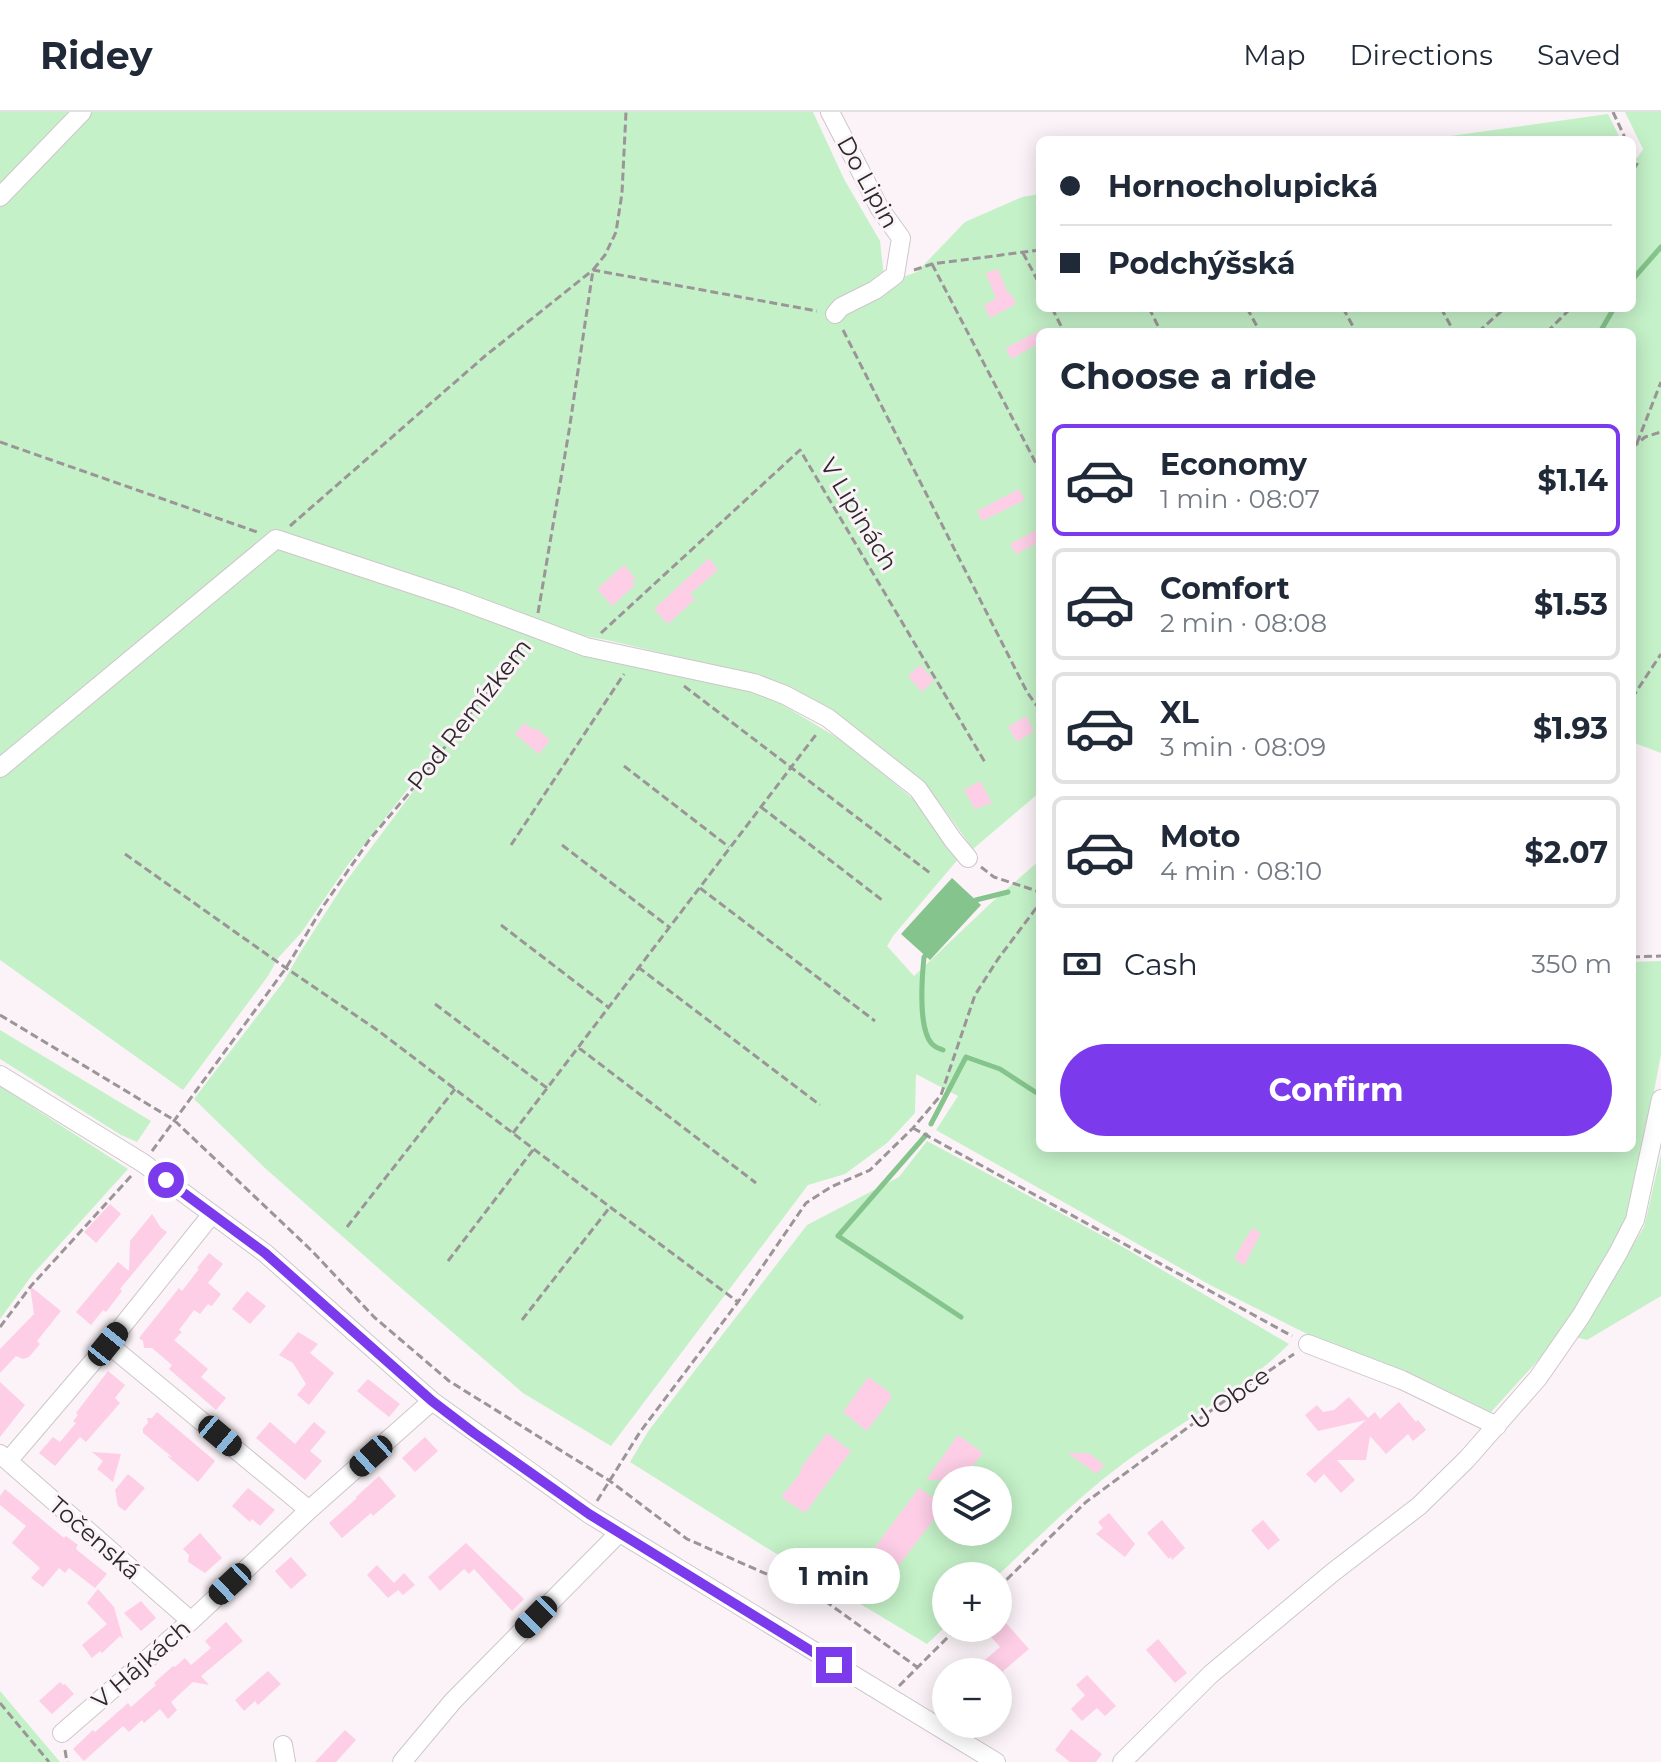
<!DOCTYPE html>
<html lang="en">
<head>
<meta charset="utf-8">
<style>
  :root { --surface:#fff; --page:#f6f6f7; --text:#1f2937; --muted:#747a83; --line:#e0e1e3; --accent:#7c3aed }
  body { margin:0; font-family:Montserrat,sans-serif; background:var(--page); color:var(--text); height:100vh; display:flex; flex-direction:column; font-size:30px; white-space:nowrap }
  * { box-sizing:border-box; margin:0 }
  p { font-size:26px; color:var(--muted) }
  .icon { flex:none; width:44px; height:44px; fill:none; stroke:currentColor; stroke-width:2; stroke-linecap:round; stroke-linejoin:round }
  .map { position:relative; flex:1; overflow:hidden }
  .details { position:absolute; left:1036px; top:216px; width:600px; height:824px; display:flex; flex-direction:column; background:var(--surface); border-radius:12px; box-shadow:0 4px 20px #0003 }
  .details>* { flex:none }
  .banner { position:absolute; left:1036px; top:24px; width:600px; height:176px; border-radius:12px; box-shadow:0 4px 20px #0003; display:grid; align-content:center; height:176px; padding:0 24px; background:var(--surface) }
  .buttons { position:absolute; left:932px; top:1354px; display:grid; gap:16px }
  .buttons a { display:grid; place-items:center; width:80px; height:80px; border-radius:50%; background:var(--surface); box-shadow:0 4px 20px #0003; font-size:40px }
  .end { position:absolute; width:36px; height:36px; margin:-18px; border:10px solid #7c3aed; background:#fff; box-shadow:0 0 0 4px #fff }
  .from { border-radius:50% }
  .bubble { position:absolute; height:56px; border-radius:28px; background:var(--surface); box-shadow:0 4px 20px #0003; font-size:26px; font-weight:700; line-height:56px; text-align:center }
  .car { position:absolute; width:24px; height:48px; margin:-24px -12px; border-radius:10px; box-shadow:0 0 6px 2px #0007; background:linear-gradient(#222 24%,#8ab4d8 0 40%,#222 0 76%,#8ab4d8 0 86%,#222 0) }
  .banner b { display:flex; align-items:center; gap:28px; height:76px; font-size:30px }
  .banner b+b { border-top:2px solid var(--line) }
  .banner i { width:20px; height:20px; background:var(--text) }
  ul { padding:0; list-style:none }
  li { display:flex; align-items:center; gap:24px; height:112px; margin:0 16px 12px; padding:0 8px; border:4px solid var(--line); border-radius:12px }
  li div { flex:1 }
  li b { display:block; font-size:30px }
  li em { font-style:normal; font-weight:700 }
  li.current { border-color:var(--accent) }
  li>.icon { width:72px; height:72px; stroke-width:1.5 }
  h2 { padding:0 24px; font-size:36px; line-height:96px }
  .pay { display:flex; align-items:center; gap:20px; height:88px; padding:0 24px; font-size:30px }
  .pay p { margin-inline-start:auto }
  .cta { display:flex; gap:16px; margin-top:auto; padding:16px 24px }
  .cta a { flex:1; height:92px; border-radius:48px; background:var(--accent); color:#fff; font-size:32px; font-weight:700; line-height:92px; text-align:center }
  header { display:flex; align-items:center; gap:48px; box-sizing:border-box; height:112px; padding:0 40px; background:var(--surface); border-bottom:2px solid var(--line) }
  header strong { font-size:38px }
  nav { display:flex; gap:44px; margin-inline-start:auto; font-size:28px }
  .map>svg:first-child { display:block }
  .green { fill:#c4f1c8; fill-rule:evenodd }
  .water { fill:#85c48c }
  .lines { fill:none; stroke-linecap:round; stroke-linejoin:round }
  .stream { stroke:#85c48c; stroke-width:5 }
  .building { fill:#fdcee6 }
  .minor-casing { stroke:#cec6ca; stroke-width:20 }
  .path { stroke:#9b9598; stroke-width:3; stroke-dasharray:8 4; stroke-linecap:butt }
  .minor { stroke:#fff; stroke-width:18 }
  .route { stroke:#7c3aed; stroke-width:10 }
  .labels { text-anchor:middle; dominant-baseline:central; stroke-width:6; stroke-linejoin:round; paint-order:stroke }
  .street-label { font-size:24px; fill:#2c292b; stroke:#fbf3f7 }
</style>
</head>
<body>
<header>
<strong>Ridey</strong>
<nav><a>Map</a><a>Directions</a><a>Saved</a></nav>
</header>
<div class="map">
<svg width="1661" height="1650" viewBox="0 0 1661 1650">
  <rect width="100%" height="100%" fill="#fbf3f7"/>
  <path class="green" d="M0,0H813L844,67L880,129L884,165L843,187L917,160L965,110L1022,85L1040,82V196H1632V54L1643,37L1625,0H1661V641L1632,630V220H1040V680L973,737L939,690L894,646L766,566L607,528L554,519L768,584L846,631L912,686L927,700L960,745L893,824L887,834L914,864L991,791L1040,748V1036H1632V850L1661,849V942L1641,1049L1622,1121L1562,1222L1491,1300L1429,1270L1315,1226L1212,1174L936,1018L958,984L916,962L915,1001L887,1031L845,1062L808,1073L611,1334L523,1281L393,1169L266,1057L194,987L284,869L301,839L344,772L424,665L420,662L347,754L301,821L278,846L268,864L183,978L0,848Z
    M1608,2L1621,28H1422Z
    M0,918L151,1009L137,1030L121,1023L0,947Z
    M0,974L128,1057L33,1162L0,1207Z
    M927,1029L1116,1131L1289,1232C1245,1277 1187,1307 1135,1343C1085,1378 1042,1422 997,1464H946V1514L927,1532L762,1433L630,1350L649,1318L807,1113L899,1065ZM946,1368H998V1420H946Z
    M1661,1042V1184L1587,1228L1576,1225L1644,1115Z
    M0,1579L60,1650H0Z"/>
  <path class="water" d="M952,766L981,793L930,848L901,822Z"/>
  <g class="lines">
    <path class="stream" d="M1632,168L1661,135
      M1600,220L1614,196
      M972,793L976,788L1008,780
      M927,842L924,845C922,865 918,917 932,932C936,936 938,936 943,938
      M966,945L1000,957L1040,983
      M931,1012L966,945
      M926,1023L838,1124L961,1205"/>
  </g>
  <path class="building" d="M998,157L1008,182L1011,181L1016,192L990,206L984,193L996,187L986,161Z
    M1044,216L1046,220H1040V231L1011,247L1006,236Z
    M1019,377L1025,388L982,409L977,399Z
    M1040,416V430L1016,442L1010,432Z
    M709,446L718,458L690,482L695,487L668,512L654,497Z
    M624,453L635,466L632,469L635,473L612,494L597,477Z
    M920,553L934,568L922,580L908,564Z
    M1026,604L1034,619L1017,630L1008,615Z
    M524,611L534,618L536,616L550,628L539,642L515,622Z
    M980,669L992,691L975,697L964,678Z
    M110,1092L121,1102L96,1131L84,1120Z
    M152,1102L161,1116L167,1120L120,1177L122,1179L106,1200L103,1198L91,1213L76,1200L118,1150L129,1159L130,1129Z
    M1252,1116L1261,1121L1244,1154L1234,1146Z
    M209,1141L223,1152L208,1171L221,1182L212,1194L208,1192L200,1202L194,1198L179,1218L182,1220L174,1228L208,1257L201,1265L226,1286L216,1298L169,1257L172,1253L152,1236H144L143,1229L139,1226L179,1176L182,1179L199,1157L197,1156Z
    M30,1174L61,1199L37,1229L40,1232L29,1245L23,1247L16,1244L0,1261V1237L34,1202Z
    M247,1179L266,1194L250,1212L232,1197Z
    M298,1220L318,1232L310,1241L334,1261L309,1293L297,1283L306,1272L293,1251L279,1243Z
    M108,1259L125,1273L115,1286L120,1291L86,1330L80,1325L55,1354L39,1341L53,1325L60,1330L76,1311L73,1309L78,1303L76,1301Z
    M868,1265L891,1281L889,1283L892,1285L867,1319L843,1300Z
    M368,1267L400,1292L389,1305L357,1279Z
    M0,1270L25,1293L0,1325Z
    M1349,1285L1368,1306L1375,1300L1380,1307L1399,1290L1416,1310L1418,1308L1426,1318L1413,1329L1408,1322L1386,1342L1370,1324L1366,1348H1337L1355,1368L1341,1381L1324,1362L1315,1371L1306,1362L1366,1308L1318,1319L1305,1303L1317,1293L1323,1300L1334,1298Z
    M157,1300L215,1349L198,1370L167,1344L172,1345L143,1321V1316L148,1311L147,1306H152Z
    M270,1310L295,1332L314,1310L326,1320L310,1339L322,1349L305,1368L256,1326Z
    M827,1321L851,1339L805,1401L781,1385L802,1359L800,1357Z
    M958,1323L983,1341L962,1368H926Z
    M425,1325L438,1339L415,1360L402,1346Z
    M92,1340L121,1342L113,1370L97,1357L103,1349Z
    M1067,1341H1089L1104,1353L1097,1362Z
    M128,1362L145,1376L125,1399L118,1394L115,1378Z
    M379,1364L396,1384L373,1404L371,1401L342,1426L329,1411L357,1386L356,1385Z
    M248,1376L275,1398L260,1414L252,1407L250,1410L232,1394Z
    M919,1376L945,1393L896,1457L873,1484L851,1467Z
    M5,1377L64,1426L66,1424L78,1433L76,1436L77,1438L107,1462L95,1476L69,1456L65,1461L59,1456L43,1475L31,1466L40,1456L12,1431L26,1414L0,1393V1384Z
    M1109,1401L1135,1432L1125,1445L1096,1422L1103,1416L1098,1410Z
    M1162,1408L1185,1436L1172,1448L1171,1445L1169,1447L1147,1421Z
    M1263,1408L1280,1428L1268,1438L1251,1418Z
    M200,1421L222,1446L205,1461L188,1450L189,1443L183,1437Z
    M466,1431L524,1487L512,1499L474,1457L469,1462L464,1457L440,1479L428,1465Z
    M291,1445L307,1463L291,1477L275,1459Z
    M377,1453L394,1471L404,1461L415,1473L403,1483L398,1478L388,1486L367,1463Z
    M98,1477L114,1495L123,1527L120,1524L102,1541L100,1539L92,1546L82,1533L107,1512L87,1491Z
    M141,1489L156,1506L141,1519L124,1501Z
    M998,1502L1029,1537L1002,1560H985L979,1553L1000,1535L983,1516H998Z
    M226,1510L243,1529L201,1564L209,1573L193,1570L171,1590L177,1598L168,1607L160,1597L144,1611L142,1608L129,1620L123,1614L84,1649L73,1637L93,1618L95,1620L128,1591L131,1595L156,1573L154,1571L173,1554L175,1555L185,1546L191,1553L211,1536L205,1529Z
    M1158,1527L1187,1561L1175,1571L1146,1538Z
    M268,1559L281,1572L258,1593L255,1589L244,1599L235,1588Z
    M1087,1563L1116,1594L1105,1604L1097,1596L1082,1609L1071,1597L1085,1583L1076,1573Z
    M60,1570L63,1573L65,1572L74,1582L52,1602L39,1589Z
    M1071,1617L1102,1642L1096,1650H1070L1055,1638Z
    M345,1618L356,1628L336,1650H315Z"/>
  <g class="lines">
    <defs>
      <path id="minor" d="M830,0L880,97L901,126L895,163L875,178L841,195L835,202
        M0,85L82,0
        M0,656L276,427L457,487L586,535L754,571L785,583L828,606L918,677L953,728L968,746
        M0,963L143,1051L265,1141L432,1289L589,1402L996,1650
        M108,1232L309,1398
        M1308,1232L1402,1268L1497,1314
        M0,1342L191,1509
        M8,1349L108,1232L212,1102
        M62,1621L191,1509L309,1398L432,1289
        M283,1633L286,1650
        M402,1650L453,1589L619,1421
        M1122,1650L1211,1562L1332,1461L1419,1394L1467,1347L1538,1266L1581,1204L1618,1141L1635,1108L1661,987"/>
    </defs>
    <use href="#minor" class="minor-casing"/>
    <path class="path" d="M1613,0L1626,28
      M1632,40L1637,52L1632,60
      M1023,141L1040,173
      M932,152L1040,359
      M914,158L932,152L1040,138
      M1052,196L1064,220
      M1149,196L1161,220
      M1247,196L1260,220
      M1343,196L1356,220
      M1441,196L1454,220
      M843,218L1027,580L1040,598
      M1478,220L1505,196
      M1547,220L1571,196
      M0,330L257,420
      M1637,331L1661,270
      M1632,336L1645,325L1661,320
      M290,414L485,244L593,158L817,199
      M538,501L569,319L593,158L605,143L616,120L622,81L626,0
      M601,521L800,338L986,652
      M684,574L930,761
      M1632,586L1661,542
      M624,654L729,735
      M761,695L882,788
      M511,733L624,562
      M562,733L669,815
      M125,742L286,856L380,920L610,1095L738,1190
      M981,755L994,765L1040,780
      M700,776L875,909
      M501,813L608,895
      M1632,845L1661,844
      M638,855L820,993
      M435,892L547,976
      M0,903L174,1008L312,1139L374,1205L449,1269L610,1369L687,1427L821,1486L917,1555
      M579,936L756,1071
      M913,1016L1292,1224
      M513,1021L818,620
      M152,1039L286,856L324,793L370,727L415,674L526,529
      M347,1115L455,977
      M448,1149L533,1038
      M522,1208L610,1095
      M0,1215L31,1174L132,1063
      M597,1389L640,1320L738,1190L806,1091L831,1075L870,1058L913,1016L941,983L975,883L998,847L1040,791
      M998,1476L1086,1390L1220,1292L1294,1242
      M899,1574L957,1516
      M0,1591L49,1650
      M65,1638L67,1650"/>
    <use href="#minor" class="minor"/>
  </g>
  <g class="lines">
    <path class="route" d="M166,1068L265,1141L432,1289L474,1321L589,1402L834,1553"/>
  </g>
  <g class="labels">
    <g class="street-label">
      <text transform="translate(868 70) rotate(61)">Do Lipin</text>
      <text transform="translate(859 402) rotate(59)">V Lipinách</text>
      <text transform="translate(469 602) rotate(-52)">Pod Remízkem</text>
      <text transform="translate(1230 1286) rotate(-35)">U Obce</text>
      <text transform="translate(95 1426) rotate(41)">Točenská</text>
      <text transform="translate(141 1552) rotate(-41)">V Hájkách</text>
    </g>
  </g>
</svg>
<div class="buttons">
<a><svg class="icon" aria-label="layers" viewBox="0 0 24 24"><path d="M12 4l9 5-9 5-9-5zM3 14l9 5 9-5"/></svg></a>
<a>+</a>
<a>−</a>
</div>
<i class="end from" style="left:166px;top:1068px"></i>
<i class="end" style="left:834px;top:1553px"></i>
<div class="bubble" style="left:768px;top:1436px;width:132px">1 min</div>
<i class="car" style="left:108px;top:1232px;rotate:39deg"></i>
<i class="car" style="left:220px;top:1324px;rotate:130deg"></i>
<i class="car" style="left:371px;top:1344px;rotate:228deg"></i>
<i class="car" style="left:230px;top:1472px;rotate:227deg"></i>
<i class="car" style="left:536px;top:1505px;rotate:225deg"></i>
<div class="banner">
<b><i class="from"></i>Hornocholupická</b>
<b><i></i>Podchýšská</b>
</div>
<section class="details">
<h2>Choose a ride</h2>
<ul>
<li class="current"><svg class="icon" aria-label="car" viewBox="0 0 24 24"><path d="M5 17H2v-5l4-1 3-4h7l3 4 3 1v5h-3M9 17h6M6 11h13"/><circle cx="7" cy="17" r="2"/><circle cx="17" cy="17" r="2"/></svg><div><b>Economy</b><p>1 min · 08:07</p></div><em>$1.14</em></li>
<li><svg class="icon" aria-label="car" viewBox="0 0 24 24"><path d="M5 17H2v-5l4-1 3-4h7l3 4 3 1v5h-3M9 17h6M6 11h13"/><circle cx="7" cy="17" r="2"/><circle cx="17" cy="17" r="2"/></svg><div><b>Comfort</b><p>2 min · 08:08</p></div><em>$1.53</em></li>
<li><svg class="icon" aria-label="car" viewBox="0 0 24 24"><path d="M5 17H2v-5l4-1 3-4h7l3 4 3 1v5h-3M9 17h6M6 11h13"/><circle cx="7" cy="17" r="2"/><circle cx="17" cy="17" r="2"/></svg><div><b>XL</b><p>3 min · 08:09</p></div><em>$1.93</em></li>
<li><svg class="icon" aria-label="car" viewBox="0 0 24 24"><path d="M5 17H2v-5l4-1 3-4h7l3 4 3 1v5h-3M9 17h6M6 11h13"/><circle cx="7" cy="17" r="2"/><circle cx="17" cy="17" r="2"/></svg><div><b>Moto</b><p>4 min · 08:10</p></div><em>$2.07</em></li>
</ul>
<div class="pay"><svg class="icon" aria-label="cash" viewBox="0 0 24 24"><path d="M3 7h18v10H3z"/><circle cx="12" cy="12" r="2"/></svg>Cash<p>350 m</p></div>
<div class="cta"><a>Confirm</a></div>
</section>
</div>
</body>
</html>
